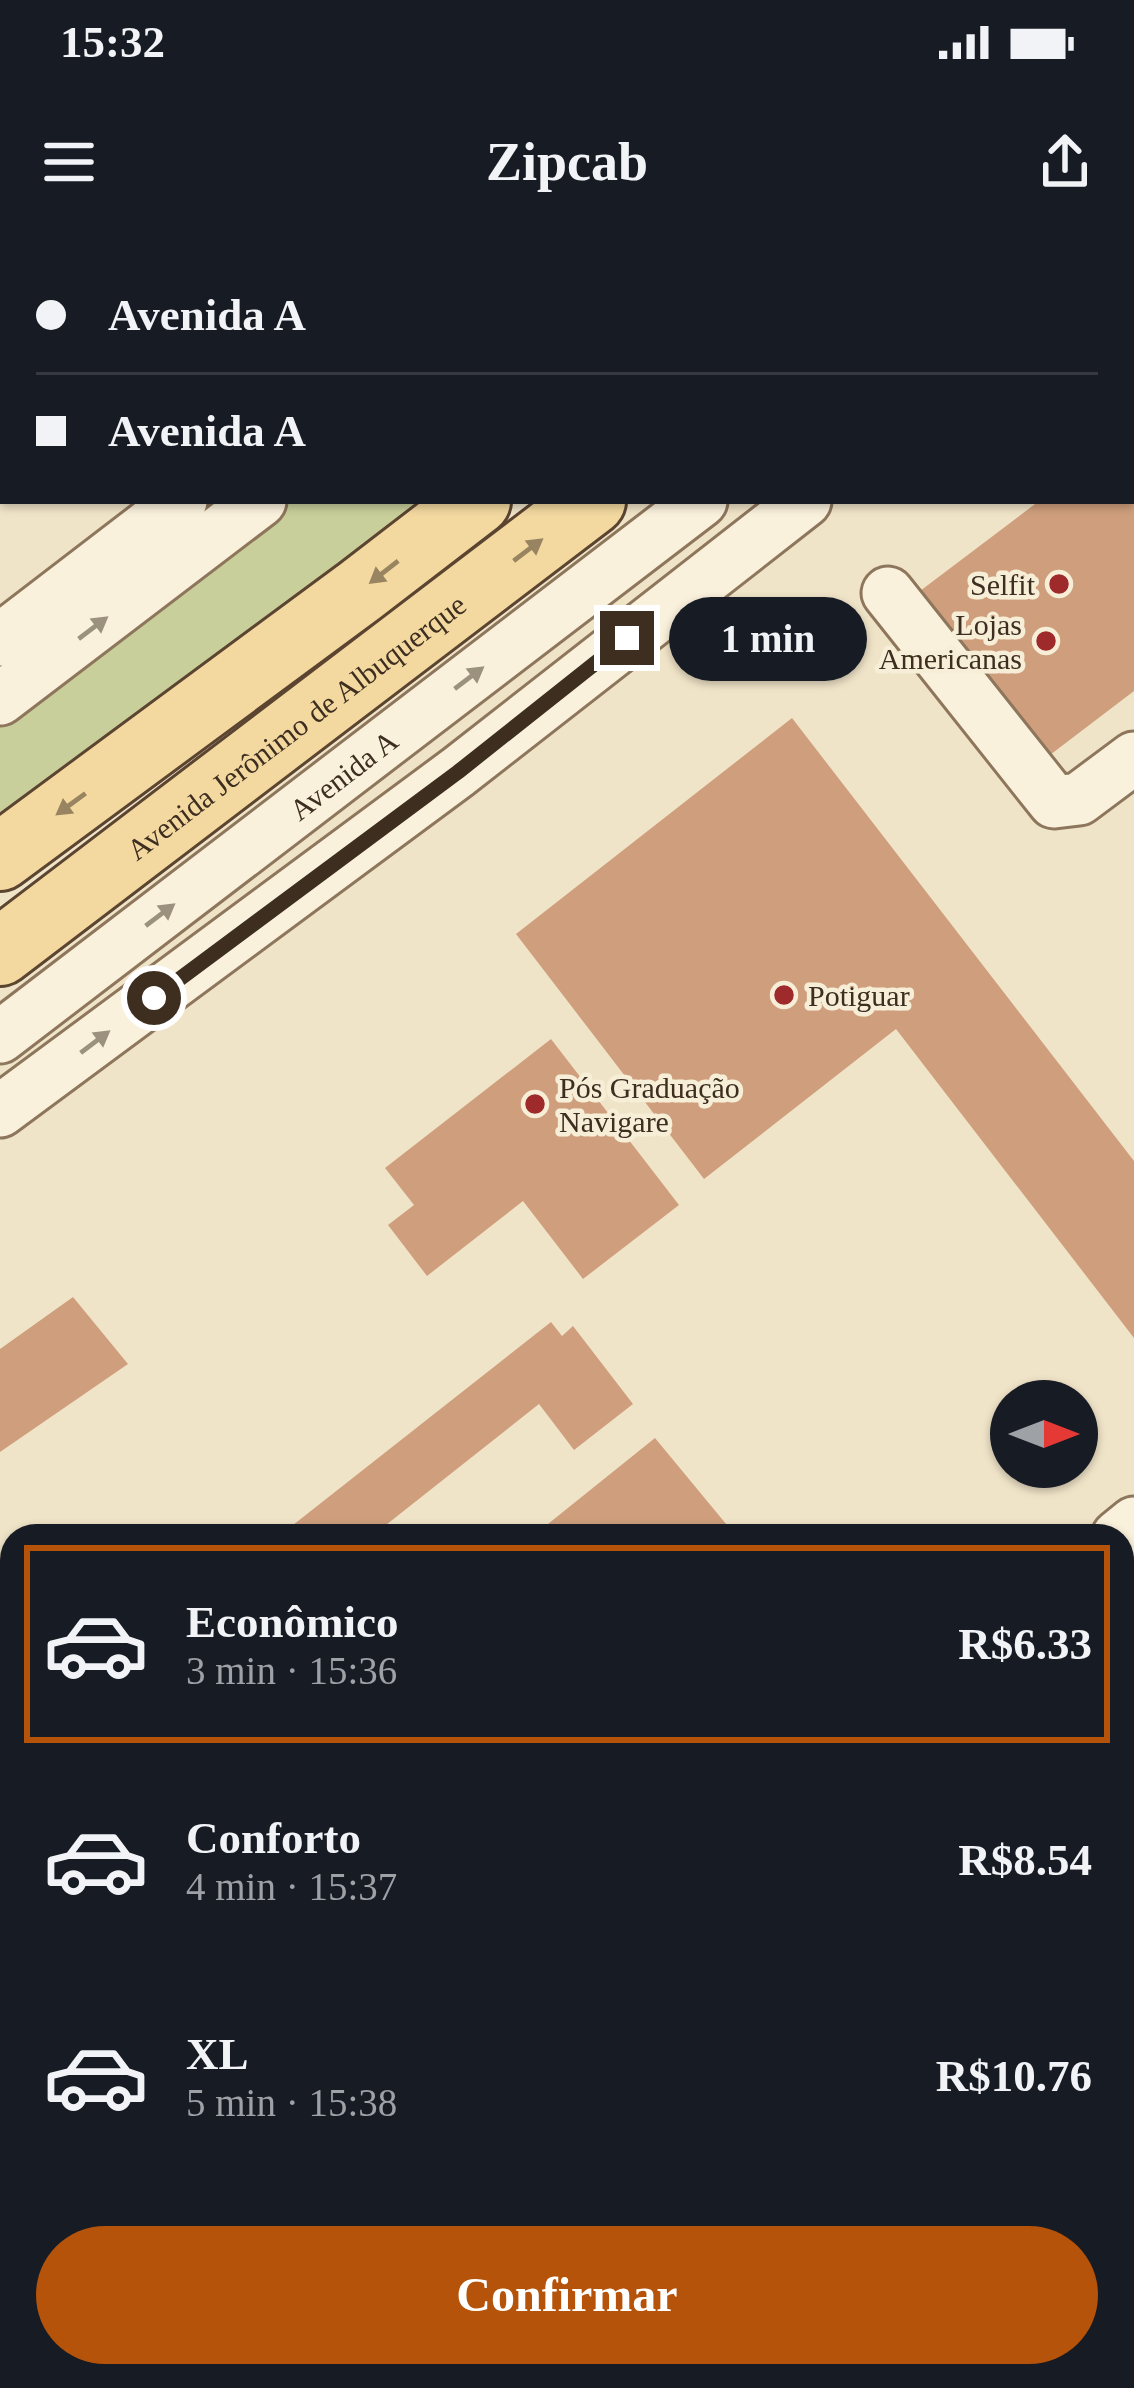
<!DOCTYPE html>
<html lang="pt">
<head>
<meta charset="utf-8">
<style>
  :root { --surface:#171b24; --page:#20242c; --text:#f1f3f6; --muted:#9ea1a6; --line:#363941; --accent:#b45309 }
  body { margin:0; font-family:Georgia,serif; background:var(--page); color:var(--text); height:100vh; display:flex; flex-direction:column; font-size:45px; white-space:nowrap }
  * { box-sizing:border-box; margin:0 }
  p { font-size:39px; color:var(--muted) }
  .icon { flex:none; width:66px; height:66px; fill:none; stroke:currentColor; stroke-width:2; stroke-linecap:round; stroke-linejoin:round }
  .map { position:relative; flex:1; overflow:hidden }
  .side { position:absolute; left:0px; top:1284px; width:1134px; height:864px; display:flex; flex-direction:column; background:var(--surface); border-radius:36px 36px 0 0; box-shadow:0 3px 9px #0004 }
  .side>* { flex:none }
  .top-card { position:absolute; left:0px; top:0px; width:1134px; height:264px; box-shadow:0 3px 9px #0004; display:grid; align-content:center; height:264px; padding:0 36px; background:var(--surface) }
  .needle { width:78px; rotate:90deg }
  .tools { position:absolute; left:990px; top:1140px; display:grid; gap:24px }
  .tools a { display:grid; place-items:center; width:108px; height:108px; border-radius:50%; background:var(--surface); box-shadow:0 3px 9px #0004; font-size:60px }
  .end { position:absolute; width:54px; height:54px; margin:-27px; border:15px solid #3d2e20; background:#fff; box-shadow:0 0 0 6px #fff }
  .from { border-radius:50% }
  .bubble { position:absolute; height:84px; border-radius:42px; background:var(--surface); box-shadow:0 3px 9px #0004; font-size:39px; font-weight:800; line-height:84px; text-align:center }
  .top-card b { display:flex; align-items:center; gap:42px; height:114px; font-size:45px }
  .top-card b+b { border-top:3px solid var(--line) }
  .top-card i { width:30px; height:30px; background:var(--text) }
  ul { padding:21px 0 0; list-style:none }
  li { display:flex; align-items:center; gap:36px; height:198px; margin:0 24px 18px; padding:0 12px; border:6px solid transparent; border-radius:0px }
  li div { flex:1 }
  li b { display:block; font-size:45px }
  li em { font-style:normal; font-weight:800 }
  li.current { border-color:var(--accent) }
  li>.icon { width:108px; height:108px; stroke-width:1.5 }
  .primary-button { display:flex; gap:24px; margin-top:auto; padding:24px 36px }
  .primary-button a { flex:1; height:138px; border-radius:72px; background:var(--accent); color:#fff; font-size:48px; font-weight:800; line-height:138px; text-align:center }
  .status { display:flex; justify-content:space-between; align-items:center; height:84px; padding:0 60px; background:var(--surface); direction:ltr }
  .status svg { height:33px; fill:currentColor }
  header { display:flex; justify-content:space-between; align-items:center; height:156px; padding:0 36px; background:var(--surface); font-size:54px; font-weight:800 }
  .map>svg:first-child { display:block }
  .green { fill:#c9cf9b }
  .building { fill:#cf9f7d }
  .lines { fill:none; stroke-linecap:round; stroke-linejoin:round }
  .minor-casing { stroke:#8d765c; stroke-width:57 }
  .major-casing { stroke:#5b4430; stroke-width:72 }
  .minor { stroke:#faf1dc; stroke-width:51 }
  .major { stroke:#f3d9a0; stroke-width:66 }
  .oneway { fill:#988460 }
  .oneway2 { fill:#9c907e }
  .route { stroke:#3d2e20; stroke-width:15 }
  .poi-dot { fill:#9e2a2b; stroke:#f7eed8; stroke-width:4.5 }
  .labels { text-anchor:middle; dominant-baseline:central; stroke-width:9; stroke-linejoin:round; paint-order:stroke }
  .poi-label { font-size:30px; fill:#3d2e20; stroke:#f7eed8; text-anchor:end }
  .street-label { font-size:30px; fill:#3d2e20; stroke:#f7eed8 }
</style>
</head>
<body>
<div class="status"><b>15:32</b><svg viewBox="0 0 49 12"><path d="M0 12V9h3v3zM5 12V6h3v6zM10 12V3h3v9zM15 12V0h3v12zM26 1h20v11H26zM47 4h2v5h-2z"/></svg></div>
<header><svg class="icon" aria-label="menu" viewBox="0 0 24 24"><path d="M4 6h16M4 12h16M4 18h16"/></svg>Zipcab<svg class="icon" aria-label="share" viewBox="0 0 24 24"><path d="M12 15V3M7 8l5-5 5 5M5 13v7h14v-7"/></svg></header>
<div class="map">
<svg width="1134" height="2148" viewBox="0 0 1134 2148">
  <rect width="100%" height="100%" fill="#f0e4c8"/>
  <path class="green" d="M285,261H427L0,583V480Z
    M1134,1405V1669L1122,1679V1415Z
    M0,1423L12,1434V2054L0,2066Z"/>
  <path class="building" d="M1039,261H1134V451L1046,518L920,351Z
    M792,478L1134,921V1098L896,789L704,939L516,694Z
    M551,799L679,965L583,1039L523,961L427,1036L388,985L414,965L385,928Z
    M73,1057L128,1124L0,1212V1109Z
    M551,1082L562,1096L573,1086L633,1164L574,1210L539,1164L372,1296H279Z
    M655,1198L736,1296H533Z"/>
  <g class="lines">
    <defs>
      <g id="minor">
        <path d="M61,0L64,3"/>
        <path d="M517,3L521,0"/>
        <path d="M598,3L602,0"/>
        <path d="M1052,3L1056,0"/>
        <path d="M1131,16L1134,14"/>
        <path d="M888,353L1054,562L1079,559L1134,518"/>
        <path d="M0,400L181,261"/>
        <path d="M0,459L260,261"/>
        <path id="s1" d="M0,797L701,261"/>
        <path d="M0,871L458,532L805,261"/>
        <path d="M1118,1296L1134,1283"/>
        <path d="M1122,1381L1134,1371"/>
        <path d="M0,1386L12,1398"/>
        <path d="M672,2136L685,2148"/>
        <path d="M783,2136L796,2148"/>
      </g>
      <g id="major">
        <path d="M813,3L817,0"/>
        <path d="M931,3L935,0"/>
        <path d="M0,617L360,351L477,261"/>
        <path id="s2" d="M0,712L592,261"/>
      </g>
    </defs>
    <use href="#minor" class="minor-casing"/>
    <use href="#major" class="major-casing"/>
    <use href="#minor" class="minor"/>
    <use href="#major" class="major"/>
  </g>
  <defs><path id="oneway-solid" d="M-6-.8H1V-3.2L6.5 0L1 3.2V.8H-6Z" transform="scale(3)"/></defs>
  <g class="oneway">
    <use href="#oneway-solid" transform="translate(528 310) rotate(-37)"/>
    <use href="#oneway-solid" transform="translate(384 332) rotate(142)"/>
    <use href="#oneway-solid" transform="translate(71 564) rotate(144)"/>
  </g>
  <g class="oneway2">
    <use href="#oneway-solid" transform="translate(93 388) rotate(-37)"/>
    <use href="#oneway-solid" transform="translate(469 438) rotate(-37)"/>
    <use href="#oneway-solid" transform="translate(160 675) rotate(-37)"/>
    <use href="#oneway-solid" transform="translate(95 802) rotate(-37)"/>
  </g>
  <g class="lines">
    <path class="route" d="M154,758L458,532L627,398"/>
  </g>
  <g class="poi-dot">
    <circle cx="1059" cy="344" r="12"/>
    <circle cx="1046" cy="401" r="12"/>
    <circle cx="784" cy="755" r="12"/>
    <circle cx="535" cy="864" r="12"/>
  </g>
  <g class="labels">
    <g class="poi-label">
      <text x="1035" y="344">Selfit</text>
      <text x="1022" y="384">Lojas<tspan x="1022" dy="34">Americanas</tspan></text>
      <text x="808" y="755" text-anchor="start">Potiguar</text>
      <text x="559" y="847" text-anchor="start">Pós Graduação<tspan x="559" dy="34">Navigare</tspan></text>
    </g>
    <g class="street-label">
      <text stroke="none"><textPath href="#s2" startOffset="372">Avenida Jerônimo de Albuquerque</textPath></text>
      <text stroke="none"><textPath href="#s1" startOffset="432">Avenida A</textPath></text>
    </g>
  </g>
</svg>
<div class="tools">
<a><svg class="needle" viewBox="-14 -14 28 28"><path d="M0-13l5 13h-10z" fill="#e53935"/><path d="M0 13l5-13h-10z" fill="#9ea1a6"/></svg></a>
</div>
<i class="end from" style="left:154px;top:758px"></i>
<i class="end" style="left:627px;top:398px"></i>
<div class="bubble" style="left:669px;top:357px;width:198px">1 min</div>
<div class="top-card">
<b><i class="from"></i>Avenida A</b>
<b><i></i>Avenida A</b>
</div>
<section class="side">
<ul>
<li class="current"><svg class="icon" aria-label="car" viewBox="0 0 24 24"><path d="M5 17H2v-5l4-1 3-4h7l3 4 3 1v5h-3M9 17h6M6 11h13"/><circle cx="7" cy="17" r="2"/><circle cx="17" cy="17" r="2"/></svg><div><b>Econômico</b><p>3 min · 15:36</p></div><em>R$6.33</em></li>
<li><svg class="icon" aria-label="car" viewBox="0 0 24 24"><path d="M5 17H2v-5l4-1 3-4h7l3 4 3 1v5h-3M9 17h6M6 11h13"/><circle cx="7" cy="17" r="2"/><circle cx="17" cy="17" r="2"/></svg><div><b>Conforto</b><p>4 min · 15:37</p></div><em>R$8.54</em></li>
<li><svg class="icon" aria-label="car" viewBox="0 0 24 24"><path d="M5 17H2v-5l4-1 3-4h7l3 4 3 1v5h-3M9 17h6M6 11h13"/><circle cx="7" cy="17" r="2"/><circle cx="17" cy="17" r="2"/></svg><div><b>XL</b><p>5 min · 15:38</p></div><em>R$10.76</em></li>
</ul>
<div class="primary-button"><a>Confirmar</a></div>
</section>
</div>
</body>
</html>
